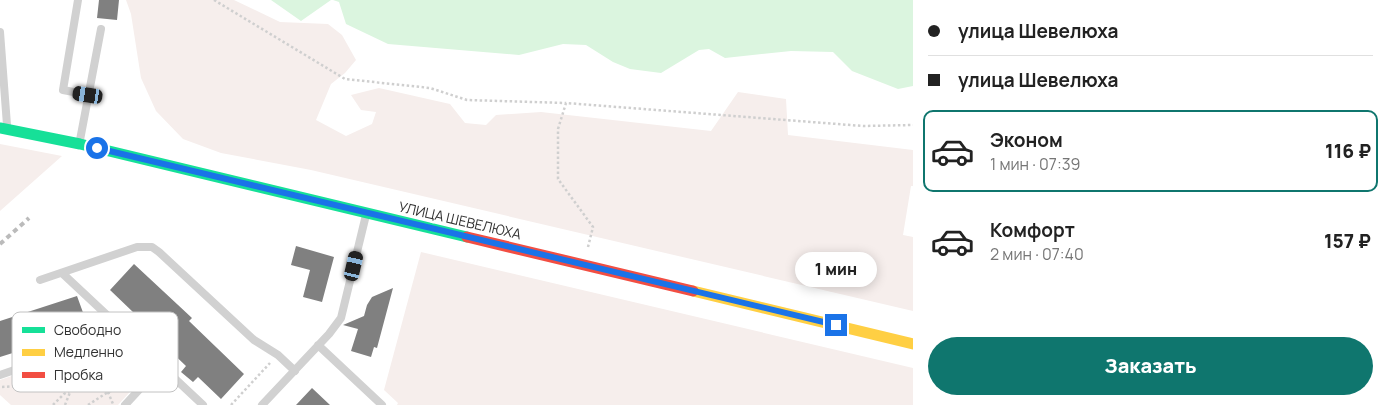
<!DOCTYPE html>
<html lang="ru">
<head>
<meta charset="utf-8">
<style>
  :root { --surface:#fff; --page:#f6f6f6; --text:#222; --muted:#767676; --line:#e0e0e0; --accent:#0f766e }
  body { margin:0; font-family:Manrope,sans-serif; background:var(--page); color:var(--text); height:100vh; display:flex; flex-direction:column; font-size:19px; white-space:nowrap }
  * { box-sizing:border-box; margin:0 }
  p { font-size:16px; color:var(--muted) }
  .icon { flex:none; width:28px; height:28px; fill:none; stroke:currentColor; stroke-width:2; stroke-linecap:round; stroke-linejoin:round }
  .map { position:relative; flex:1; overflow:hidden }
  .details { display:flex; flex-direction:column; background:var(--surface); width:475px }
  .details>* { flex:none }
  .top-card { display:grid; align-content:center; height:110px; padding:0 15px; background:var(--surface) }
  .end { position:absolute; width:22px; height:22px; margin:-11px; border:6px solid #1a73e8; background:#fff; box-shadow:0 0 0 2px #fff }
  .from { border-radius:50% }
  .bubble { position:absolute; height:35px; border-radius:18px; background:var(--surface); box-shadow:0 2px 12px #0003; font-size:16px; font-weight:800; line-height:35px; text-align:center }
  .car { position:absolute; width:15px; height:30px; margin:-15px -8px; border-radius:6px; box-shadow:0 0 4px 1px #0007; background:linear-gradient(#222 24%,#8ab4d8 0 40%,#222 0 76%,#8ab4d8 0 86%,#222 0) }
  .top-card b { display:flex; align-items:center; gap:18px; height:48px; font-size:19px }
  .top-card b+b { border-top:1px solid var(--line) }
  .top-card i { width:12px; height:12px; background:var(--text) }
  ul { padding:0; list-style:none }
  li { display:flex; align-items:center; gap:15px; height:82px; margin:0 10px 8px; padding:0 5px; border:2px solid transparent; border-radius:10px }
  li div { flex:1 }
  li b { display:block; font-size:19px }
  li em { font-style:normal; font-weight:800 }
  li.current { border-color:var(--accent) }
  li>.icon { width:45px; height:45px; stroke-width:1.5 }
  .primary-button { display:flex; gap:10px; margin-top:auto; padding:10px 15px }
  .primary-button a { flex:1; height:58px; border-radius:30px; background:var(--accent); color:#fff; font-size:20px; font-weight:800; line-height:58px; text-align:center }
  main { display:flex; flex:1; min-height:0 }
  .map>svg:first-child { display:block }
  .green { fill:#f6eeec }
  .water { fill:#dbf5df }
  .building { fill:#808080 }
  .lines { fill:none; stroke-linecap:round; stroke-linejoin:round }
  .path { stroke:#cfcfcf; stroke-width:2.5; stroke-dasharray:2.5 2.5; stroke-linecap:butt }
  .lane { stroke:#d1d1d1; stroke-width:8 }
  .fast { stroke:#16e098; stroke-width:11 }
  .slow { stroke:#ffcf43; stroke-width:11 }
  .jam { stroke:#f24e42; stroke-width:11 }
  .rail { stroke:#bbb; stroke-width:4; stroke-dasharray:5 4; stroke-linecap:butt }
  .route { stroke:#1a73e8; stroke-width:6 }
  .labels { text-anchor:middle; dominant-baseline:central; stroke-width:5; stroke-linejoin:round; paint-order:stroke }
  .street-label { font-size:14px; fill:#323232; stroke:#fff }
  .key { fill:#fff; stroke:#c2c2c2; stroke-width:1 }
  .key-label { font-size:14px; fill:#323232 }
</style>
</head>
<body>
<main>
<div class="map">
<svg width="913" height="405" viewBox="0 0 913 405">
  <rect width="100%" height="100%" fill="#fff"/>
  <path class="green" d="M126,0H234L280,22L328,24L342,35L356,60L345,73L331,84L316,120L346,136L372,124L376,112L361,110L351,95L379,88L450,104L465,123L486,125L496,115L541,112L711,131L738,92L786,99L788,135L913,150V186H911L903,235L913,237V311L311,170L221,153L183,139L156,111L141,78L131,14Z
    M0,144L62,156L0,211Z
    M421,252L913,368V405H397L398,403L384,390Z
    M116,340L149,371L118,405H11L0,395V380Z"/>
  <path class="water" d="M271,0H331L301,21Z
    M333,0H913V86L898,89L852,71L833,52L791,51L725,58L709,49L699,50L661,73L630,69L613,62L586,45L563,44L519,55L388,44L346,24L339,2Z"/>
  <path class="building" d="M99,0H119L117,20L97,18Z
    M296,246L334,257L322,302L303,297L310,270L291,265Z
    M134,264L192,318L189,321L244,374L221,399L198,377L193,382L181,372L186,366L164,345L166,343L145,323L140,329L129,319L134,313L110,290Z
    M393,288L377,348L374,347L371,357L351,351L358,329L343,325L364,316L367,305L372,297Z
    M77,296L89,329L0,357V321Z
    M312,388L330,405H296Z"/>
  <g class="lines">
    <path class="path" d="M214,0L345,79L430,88L467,100L566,103
      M588,247L593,227L558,179V129L566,103L863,126L913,125
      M115,380L125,345
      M2,387L134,379
      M108,392L113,404
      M53,405L64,394L71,390
      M65,405L74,382L92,355
      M88,405L108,392L127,386
      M231,405L270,363"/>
    <path class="lane" d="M78,0L63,90L89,95
      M0,32L7,125
      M80,140L101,29
      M62,273L203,405
      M40,280L137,247H152L159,252L254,340L278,355L295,371
      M318,345L382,405
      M0,375L125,332
      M125,405L161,366
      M262,405L329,334L341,318L366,215"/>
    <path class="fast" d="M0,128L80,144L467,237"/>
    <path class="slow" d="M693,291L913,344"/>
    <path class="jam" d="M467,237L693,291"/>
    <path class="rail" d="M0,244L29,218"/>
  </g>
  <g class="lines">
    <path class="route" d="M97,148L836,325"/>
  </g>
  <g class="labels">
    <g class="street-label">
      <text transform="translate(460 220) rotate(13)">УЛИЦА ШЕВЕЛЮХА</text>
    </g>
  </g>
  <rect x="12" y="312" width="166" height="80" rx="8" class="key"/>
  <rect x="22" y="327" width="23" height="6" fill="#16e098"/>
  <rect x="22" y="349" width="23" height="7" fill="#ffcf43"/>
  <rect x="22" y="372" width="23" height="6" fill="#f24e42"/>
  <g class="key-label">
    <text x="54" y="335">Свободно</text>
    <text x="54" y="357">Медленно</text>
    <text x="54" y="380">Пробка</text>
  </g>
</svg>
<i class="end from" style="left:97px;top:148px"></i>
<i class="end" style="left:836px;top:325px"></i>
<div class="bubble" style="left:795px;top:252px;width:82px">1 мин</div>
<i class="car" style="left:88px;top:95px;rotate:279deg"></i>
<i class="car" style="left:354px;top:266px;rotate:13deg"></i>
</div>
<section class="details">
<div class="top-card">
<b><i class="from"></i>улица Шевелюха</b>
<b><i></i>улица Шевелюха</b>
</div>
<ul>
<li class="current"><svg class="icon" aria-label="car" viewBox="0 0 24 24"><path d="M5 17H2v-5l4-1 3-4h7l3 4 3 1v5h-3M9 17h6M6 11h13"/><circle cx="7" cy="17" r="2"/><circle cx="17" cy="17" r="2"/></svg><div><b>Эконом</b><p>1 мин · 07:39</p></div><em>116 ₽</em></li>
<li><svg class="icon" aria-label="car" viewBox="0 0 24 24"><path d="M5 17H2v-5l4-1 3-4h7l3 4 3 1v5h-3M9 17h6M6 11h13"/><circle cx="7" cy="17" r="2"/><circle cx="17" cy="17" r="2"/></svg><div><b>Комфорт</b><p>2 мин · 07:40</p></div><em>157 ₽</em></li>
</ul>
<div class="primary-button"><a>Заказать</a></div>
</section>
</main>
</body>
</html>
